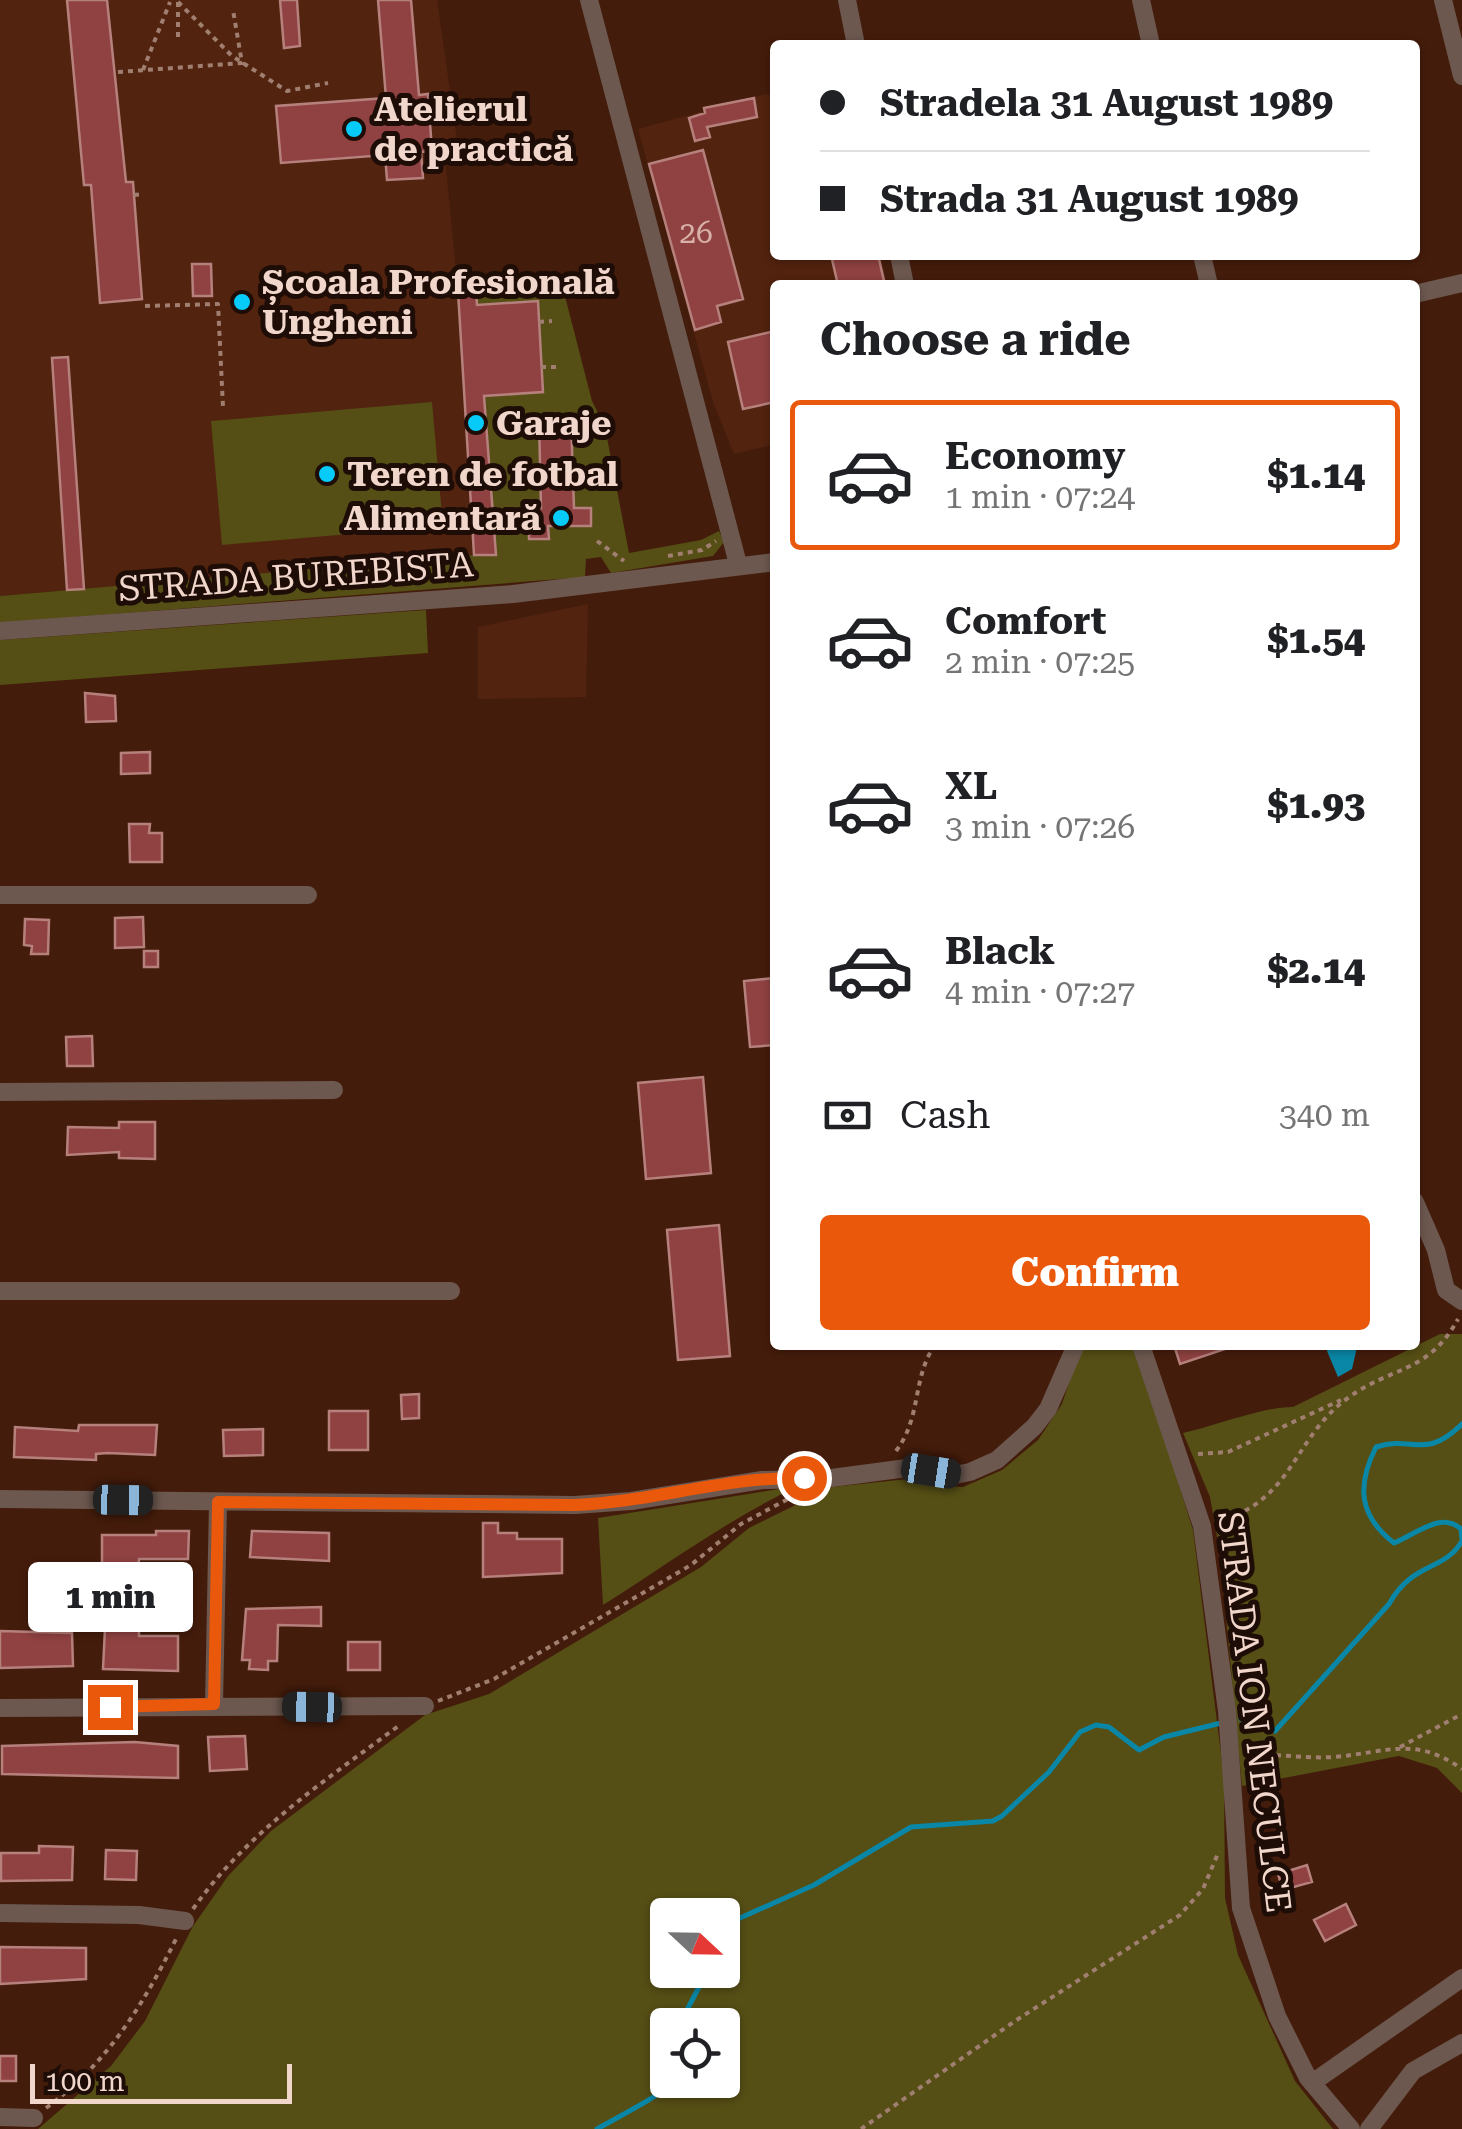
<!DOCTYPE html>
<html lang="en">
<head>
<meta charset="utf-8">
<style>
  :root { --surface:#fff; --page:#f6f6f6; --text:#202124; --muted:#757577; --line:#e0e0e0; --accent:#ea580c }
  body { margin:0; font-family:"Roboto Serif",serif; background:var(--page); color:var(--text); height:100vh; display:flex; flex-direction:column; font-size:38px; white-space:nowrap }
  * { box-sizing:border-box; margin:0 }
  p { font-size:32px; color:var(--muted) }
  .icon { flex:none; width:55px; height:55px; fill:none; stroke:currentColor; stroke-width:2; stroke-linecap:round; stroke-linejoin:round }
  .map { position:relative; flex:1; overflow:hidden }
  .drawer { position:absolute; left:770px; top:280px; width:650px; height:1070px; display:flex; flex-direction:column; background:var(--surface); border-radius:10px; box-shadow:0 2px 8px #0004 }
  .drawer>* { flex:none }
  .banner { position:absolute; left:770px; top:40px; width:650px; height:220px; border-radius:10px; box-shadow:0 2px 8px #0004; display:grid; align-content:center; height:220px; padding:0 50px; background:var(--surface) }
  .needle { width:65px; rotate:112deg }
  .controls { position:absolute; left:650px; top:1898px; display:grid; gap:20px }
  .controls a { display:grid; place-items:center; width:90px; height:90px; border-radius:10px; background:var(--surface); box-shadow:0 2px 8px #0004; font-size:50px }
  .scale { position:absolute; left:30px; bottom:25px; width:262px; box-sizing:border-box; padding-left:10px; border:5px solid #f1d6cb; border-top:0; font-size:28px; line-height:35px; white-space:nowrap; color:#f1d6cb; -webkit-text-stroke:8px #1e0c06; paint-order:stroke }
  .end { position:absolute; width:45px; height:45px; margin:-22px; border:12px solid #ea580c; background:#fff; box-shadow:0 0 0 5px #fff }
  .from { border-radius:50% }
  .bubble { position:absolute; height:70px; border-radius:10px; background:var(--surface); box-shadow:0 2px 8px #0004; font-size:32px; font-weight:800; line-height:70px; text-align:center }
  .car { position:absolute; width:30px; height:60px; margin:-30px -15px; border-radius:12px; box-shadow:0 0 8px 2px #0007; background:linear-gradient(#222 24%,#8ab4d8 0 40%,#222 0 76%,#8ab4d8 0 86%,#222 0) }
  .banner b { display:flex; align-items:center; gap:35px; height:95px; font-size:38px }
  .banner b+b { border-top:2px solid var(--line) }
  .banner i { width:25px; height:25px; background:var(--text) }
  ul { padding:0; list-style:none }
  li { display:flex; align-items:center; gap:30px; height:150px; margin:0 20px 15px; padding:0 30px; border:5px solid transparent; border-radius:10px }
  li div { flex:1 }
  li b { display:block; font-size:38px }
  li em { font-style:normal; font-weight:800 }
  li.on { border-color:var(--accent) }
  li>.icon { width:90px; height:90px; stroke-width:1.5 }
  h2 { padding:0 50px; font-size:45px; line-height:120px }
  .pay { display:flex; align-items:center; gap:25px; height:110px; padding:0 50px; font-size:38px }
  .pay p { margin-inline-start:auto }
  .primary-button { display:flex; gap:20px; margin-top:auto; padding:20px 50px }
  .primary-button a { flex:1; height:115px; border-radius:10px; background:var(--accent); color:#fff; font-size:40px; font-weight:800; line-height:115px; text-align:center }
  .map>svg:first-child { display:block }
  .built { fill:#52230f }
  .green { fill:#554e15; fill-rule:evenodd }
  .water { fill:#0a87a6 }
  .lines { fill:none; stroke-linecap:round; stroke-linejoin:round }
  .stream { stroke:#0a87a6; stroke-width:5 }
  .building { fill:#8f4241; stroke:#b6807d; stroke-width:2.5 }
  .path { stroke:#a07f71; stroke-width:4; stroke-dasharray:5 5; stroke-linecap:butt }
  .minor { stroke:#6c584f; stroke-width:18 }
  .route { stroke:#ea580c; stroke-width:12 }
  .poi-dot { fill:#06cbf9; stroke:#1e0c06; stroke-width:4 }
  .labels { text-anchor:middle; dominant-baseline:central; stroke-width:10; stroke-linejoin:round; paint-order:stroke }
  .number-label { font-size:30px; fill:#d8b1a8 }
  .poi-label { font-size:35px; font-weight:bold; fill:#f1d6cb; stroke:#1e0c06; text-anchor:start }
  .street-label { font-size:35px; fill:#f1d6cb; stroke:#1e0c06 }
</style>
</head>
<body>
<div class="map">
<svg width="1462" height="2129" viewBox="0 0 1462 2129">
  <rect width="100%" height="100%" fill="#441c0b"/>
  <path class="built" d="M0,0H437L458,147L444,148L458,291L474,555L0,596Z
    M766,94L775,97V255H881L887,285H775V444L734,454L713,402L638,129Z
    M588,604L586,697L478,699V627Z"/>
  <path class="green" d="M559,273L592,401L605,427L629,553L701,540L719,531L724,542L713,556L611,573L601,557L586,559L585,577L0,623V596L474,555L456,278Z
    M432,402L443,526L222,545L211,421Z
    M426,610L428,653L0,685V640Z
    M1440,1334H1462V1793L1437,1768L1399,1756L1242,1786L1220,1553L1210,1497L1183,1433C1215,1426 1266,1406 1293,1407Z
    M1086,1345H1135L1193,1530L1224,1778L1225,1898L1238,1955L1295,2081L1333,2129H38L111,2066L145,2021L193,1926L228,1876L271,1831L425,1715L489,1694L701,1567L749,1528L832,1487L917,1478L934,1485L963,1487L1002,1470L1038,1440L1062,1404L1076,1361ZM668,1915H722V1970H668ZM668,2025H722V2080H668Z
    M798,1486C729,1519 668,1564 603,1605L598,1518Z"/>
  <path class="water" d="M1331,1345L1357,1347L1352,1369L1338,1377L1327,1351Z"/>
  <g class="lines">
    <path class="stream" d="M1462,1424C1424,1461 1414,1435 1376,1447C1357,1485 1358,1515 1394,1543C1416,1534 1441,1511 1461,1529L1462,1539
      M1241,1719L1275,1731L1389,1604C1413,1561 1444,1572 1462,1541
      M722,1926L814,1885L911,1827L993,1821L1002,1816L1049,1772L1080,1732L1096,1725L1109,1727L1139,1750L1164,1737L1225,1722
      M679,2025L708,1970
      M597,2129C616,2118 664,2094 675,2080"/>
  </g>
  <path class="building" d="M67,0H107L126,182H133L142,299L100,303L91,185H84Z
    M280,0H297L300,46L284,48Z
    M378,0H411L419,95L428,94L432,151L421,152L423,178L387,180L385,155L281,163L276,106L386,98Z
    M754,98L757,117L707,127L710,137L695,141L689,118L705,113L704,108Z
    M703,150L743,299L717,306L721,322L695,330L649,164Z
    M831,255H878L885,285H838Z
    M192,264H211L212,296H193Z
    M476,289L477,305L538,301L543,392L484,396L496,555H474L458,291Z
    M775,331V402L743,409L728,342Z
    M68,357L84,589L67,590L52,358Z
    M571,419L574,508H591V526H548L549,539H529V508H541L539,420Z
    M85,693L115,696L116,721L86,722Z
    M150,752V773L121,774V753Z
    M129,824H150L149,833H162V862H130Z
    M143,917L144,947L115,948V918Z
    M25,919L49,920L48,954H31L32,946L24,945Z
    M144,951H158V967H144Z
    M775,978V1045L750,1047L744,981Z
    M92,1036L93,1066H67L66,1037Z
    M703,1077L711,1173L646,1179L638,1083Z
    M119,1122H155V1159L119,1158V1152L67,1155L68,1127L119,1128Z
    M719,1225L730,1356L678,1360L667,1230Z
    M1174,1345H1227L1228,1348L1180,1364Z
    M419,1394V1418L402,1419L401,1395Z
    M329,1411H368V1450H329Z
    M79,1425H157L155,1455L107,1453L96,1454V1460L14,1457L15,1427L78,1431Z
    M263,1429V1455L224,1456L223,1430Z
    M483,1523H498V1533H517V1539H562V1573L483,1577Z
    M156,1531H189L188,1559H139L138,1571H102V1535H156Z
    M252,1531L329,1533V1561L250,1557Z
    M321,1607V1626L278,1625L277,1661H268V1670L249,1669L250,1660H242L246,1609Z
    M105,1628L139,1629V1636H178V1671L103,1669Z
    M0,1631L72,1633L73,1666L0,1668Z
    M348,1642H380V1670H348Z
    M245,1736L247,1769L210,1771L208,1737Z
    M135,1742L178,1746V1778L2,1774V1746Z
    M39,1846L73,1847L72,1880L1,1881V1853H39Z
    M106,1850L137,1851L136,1880L105,1879Z
    M1307,1865L1312,1882L1283,1890L1278,1874Z
    M1346,1904L1356,1925L1325,1941L1314,1920Z
    M0,1947L86,1948V1979L0,1984Z
    M0,2056H16V2081H0Z"/>
  <g class="lines">
    <path class="path" d="M178,2L232,56L287,91L328,83
      M178,2V39
      M143,70L170,2
      M118,72L242,63L233,10
      M134,195L143,194
      M145,306L218,304L223,407
      M539,322L552,321
      M541,367H557
      M572,437L593,436
      M573,482L595,480
      M597,541L624,561
      M668,556L702,550L716,541
      M896,1451C922,1417 912,1377 935,1345
      M1198,1454L1228,1452L1341,1400
      M1217,1522C1295,1500 1292,1438 1348,1398C1391,1366 1428,1374 1458,1319
      M438,1701L494,1679L691,1565L741,1524L788,1499
      M1400,1747L1462,1714
      M1246,1755C1275,1753 1304,1759 1333,1757C1386,1753 1414,1735 1462,1769
      M193,1909C247,1832 326,1780 401,1724
      M46,2108C107,2064 143,2005 176,1939
      M861,2129L1015,2021L1180,1915L1203,1889L1219,1851"/>
    <path class="minor" d="M589,0L738,564
      M847,0L856,45
      M1141,0L1151,45
      M1443,0L1462,76
      M899,255L905,285
      M1202,255L1209,285
      M1415,294L1462,283
      M0,631L513,594L775,562
      M0,895H308
      M0,1092L334,1090
      M1415,1202L1436,1250L1446,1290L1462,1301
      M0,1291H451
      M1141,1345L1202,1526L1227,1711L1241,1908L1277,2016L1308,2078L1351,2129
      M0,1499L575,1505L631,1501L762,1480L824,1479L907,1468L955,1475L970,1472L997,1460L1034,1427L1048,1409L1076,1345
      M214,1705L218,1502
      M0,1708L425,1706
      M0,1913L139,1915L185,1921
      M1312,2083L1462,1978
      M0,2117L34,2118
      M1369,2129L1413,2071L1462,2043"/>
  </g>
  <g class="lines">
    <path class="route" d="M110,1707L214,1704L218,1502L575,1505C652,1502 728,1476 804,1478"/>
  </g>
  <g class="poi-dot">
    <circle cx="354" cy="129" r="10"/>
    <circle cx="242" cy="302" r="10"/>
    <circle cx="476" cy="423" r="10"/>
    <circle cx="327" cy="474" r="10"/>
    <circle cx="561" cy="518" r="10"/>
  </g>
  <g class="labels">
    <g class="number-label">
      <text x="696" y="232">26</text>
    </g>
    <g class="poi-label">
      <text x="374" y="109">Atelierul<tspan x="374" dy="40">de practică</tspan></text>
      <text x="262" y="282">Școala Profesională<tspan x="262" dy="40">Ungheni</tspan></text>
      <text x="496" y="423">Garaje</text>
      <text x="347" y="474">Teren de fotbal</text>
      <text x="541" y="518" text-anchor="end">Alimentară</text>
    </g>
    <g class="street-label">
      <text transform="translate(296 577) rotate(-4)">STRADA BUREBISTA</text>
      <text transform="translate(1254 1712) rotate(83)">STRADA ION NECULCE</text>
    </g>
  </g>
</svg>
<div class="controls">
<a><svg class="needle" viewBox="-14 -14 28 28"><path d="M0-13l5 13h-10z" fill="#e53935"/><path d="M0 13l5-13h-10z" fill="#757577"/></svg></a>
<a><svg class="icon" aria-label="locate" viewBox="0 0 24 24"><circle cx="12" cy="12" r="6"/><path d="M12 2v4M12 18v4M2 12h4M18 12h4"/></svg></a>
</div>
<div class="scale">100 m</div>
<i class="end from" style="left:804px;top:1478px"></i>
<i class="end" style="left:110px;top:1707px"></i>
<div class="bubble" style="left:28px;top:1562px;width:165px">1 min</div>
<i class="car" style="left:931px;top:1471px;rotate:99deg"></i>
<i class="car" style="left:123px;top:1500px;rotate:91deg"></i>
<i class="car" style="left:312px;top:1707px;rotate:271deg"></i>
<div class="banner">
<b><i class="from"></i>Stradela 31 August 1989</b>
<b><i></i>Strada 31 August 1989</b>
</div>
<section class="drawer">
<h2>Choose a ride</h2>
<ul>
<li class="on"><svg class="icon" aria-label="car" viewBox="0 0 24 24"><path d="M5 17H2v-5l4-1 3-4h7l3 4 3 1v5h-3M9 17h6M6 11h13"/><circle cx="7" cy="17" r="2"/><circle cx="17" cy="17" r="2"/></svg><div><b>Economy</b><p>1 min · 07:24</p></div><em>$1.14</em></li>
<li><svg class="icon" aria-label="car" viewBox="0 0 24 24"><path d="M5 17H2v-5l4-1 3-4h7l3 4 3 1v5h-3M9 17h6M6 11h13"/><circle cx="7" cy="17" r="2"/><circle cx="17" cy="17" r="2"/></svg><div><b>Comfort</b><p>2 min · 07:25</p></div><em>$1.54</em></li>
<li><svg class="icon" aria-label="car" viewBox="0 0 24 24"><path d="M5 17H2v-5l4-1 3-4h7l3 4 3 1v5h-3M9 17h6M6 11h13"/><circle cx="7" cy="17" r="2"/><circle cx="17" cy="17" r="2"/></svg><div><b>XL</b><p>3 min · 07:26</p></div><em>$1.93</em></li>
<li><svg class="icon" aria-label="car" viewBox="0 0 24 24"><path d="M5 17H2v-5l4-1 3-4h7l3 4 3 1v5h-3M9 17h6M6 11h13"/><circle cx="7" cy="17" r="2"/><circle cx="17" cy="17" r="2"/></svg><div><b>Black</b><p>4 min · 07:27</p></div><em>$2.14</em></li>
</ul>
<div class="pay"><svg class="icon" aria-label="cash" viewBox="0 0 24 24"><path d="M3 7h18v10H3z"/><circle cx="12" cy="12" r="2"/></svg>Cash<p>340 m</p></div>
<div class="primary-button"><a>Confirm</a></div>
</section>
</div>
</body>
</html>
